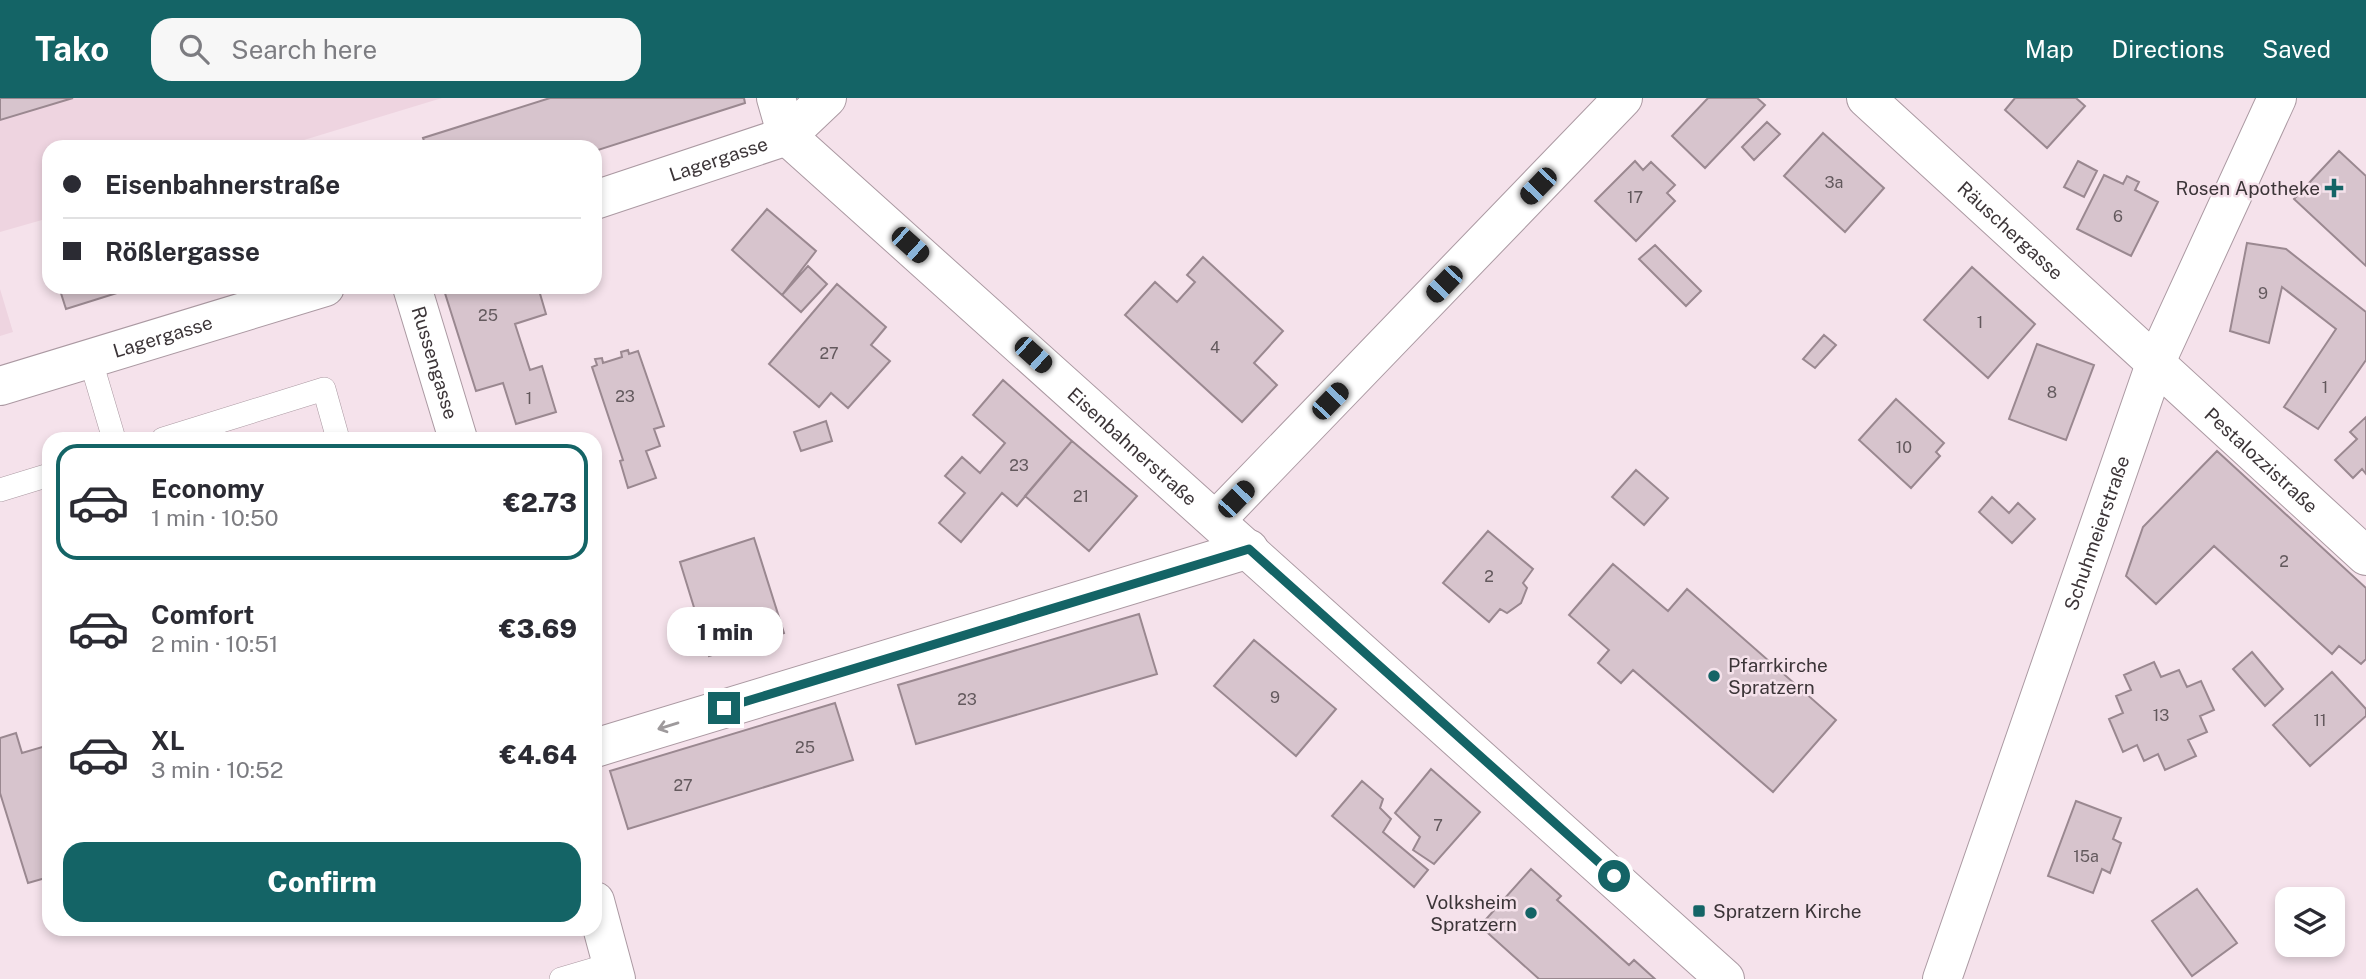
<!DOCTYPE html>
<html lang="en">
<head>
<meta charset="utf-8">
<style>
  :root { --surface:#fff; --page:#f7f7f7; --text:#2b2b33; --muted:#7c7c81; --line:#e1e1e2; --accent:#146466 }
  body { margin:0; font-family:"Public Sans",sans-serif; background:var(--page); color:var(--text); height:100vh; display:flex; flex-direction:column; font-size:26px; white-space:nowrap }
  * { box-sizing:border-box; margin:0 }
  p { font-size:23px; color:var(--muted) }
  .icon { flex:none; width:38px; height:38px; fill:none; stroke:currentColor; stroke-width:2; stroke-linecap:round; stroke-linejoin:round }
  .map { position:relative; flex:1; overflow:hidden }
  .side { position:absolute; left:42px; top:334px; width:560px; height:504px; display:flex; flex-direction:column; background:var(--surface); border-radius:21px; box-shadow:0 4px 10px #0003 }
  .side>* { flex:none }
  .top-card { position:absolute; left:42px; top:42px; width:560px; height:154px; border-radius:21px; box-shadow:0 4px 10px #0003; display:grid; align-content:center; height:154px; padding:0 21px; background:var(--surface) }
  .tools { position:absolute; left:2275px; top:789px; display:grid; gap:14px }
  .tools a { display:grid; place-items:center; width:70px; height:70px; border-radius:14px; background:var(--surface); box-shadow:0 4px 10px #0003; font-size:35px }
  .end { position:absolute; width:32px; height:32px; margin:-16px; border:9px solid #146466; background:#fff; box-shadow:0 0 0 4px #fff }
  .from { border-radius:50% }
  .bubble { position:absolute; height:49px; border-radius:21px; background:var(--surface); box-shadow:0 4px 10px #0003; font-size:23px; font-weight:800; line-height:49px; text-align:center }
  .car { position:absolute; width:21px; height:42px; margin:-21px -10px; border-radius:9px; box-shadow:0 0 5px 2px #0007; background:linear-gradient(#222 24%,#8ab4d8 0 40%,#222 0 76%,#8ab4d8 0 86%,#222 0) }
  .top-card b { display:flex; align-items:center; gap:24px; height:66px; font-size:26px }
  .top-card b+b { border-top:2px solid var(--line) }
  .top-card i { width:18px; height:18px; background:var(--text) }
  ul { padding:12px 0 0; list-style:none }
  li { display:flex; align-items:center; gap:21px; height:116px; margin:0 14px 10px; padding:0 7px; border:4px solid transparent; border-radius:21px }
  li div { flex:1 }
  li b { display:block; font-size:26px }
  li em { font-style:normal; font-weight:800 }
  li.active { border-color:var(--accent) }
  li>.icon { width:63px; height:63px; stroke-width:1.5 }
  .cta { display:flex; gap:14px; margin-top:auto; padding:14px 21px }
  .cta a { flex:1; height:80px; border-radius:21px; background:var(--accent); color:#fff; font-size:28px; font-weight:800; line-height:80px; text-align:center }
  header { display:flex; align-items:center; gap:42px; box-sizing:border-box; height:98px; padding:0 35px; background:var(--accent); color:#fff }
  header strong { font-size:33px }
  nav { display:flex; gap:38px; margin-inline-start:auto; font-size:24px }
  .search { width:490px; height:63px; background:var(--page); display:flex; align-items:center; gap:18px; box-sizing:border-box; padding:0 24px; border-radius:21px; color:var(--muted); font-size:26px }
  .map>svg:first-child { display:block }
  .built { fill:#eed4e0 }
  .building { fill:#d7c4cd; stroke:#9a8890; stroke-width:2 }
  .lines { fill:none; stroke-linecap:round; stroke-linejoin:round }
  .lane-casing { stroke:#ab99a2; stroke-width:24 }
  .street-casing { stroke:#ab99a2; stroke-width:40 }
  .lane { stroke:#fff; stroke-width:23 }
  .street { stroke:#fff; stroke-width:38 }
  .oneway { stroke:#9e9a9c }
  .route { stroke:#146466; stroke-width:9 }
  .poi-dot { fill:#146466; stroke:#f5e2eb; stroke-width:2.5 }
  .labels { text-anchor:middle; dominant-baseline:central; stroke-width:5; stroke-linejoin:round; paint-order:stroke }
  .number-label { font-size:16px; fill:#63595d }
  .street-label { font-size:19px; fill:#3c3538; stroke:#f5e2eb }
  .poi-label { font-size:19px; fill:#3c3538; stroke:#f5e2eb; text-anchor:end }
</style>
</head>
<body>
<header>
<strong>Tako</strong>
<div class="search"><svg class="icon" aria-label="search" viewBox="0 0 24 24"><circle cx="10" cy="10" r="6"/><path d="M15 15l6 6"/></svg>Search here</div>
<nav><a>Map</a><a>Directions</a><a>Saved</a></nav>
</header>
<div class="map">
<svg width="2366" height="881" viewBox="0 0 2366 881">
  <rect width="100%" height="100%" fill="#f5e2eb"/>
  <path class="built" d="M0,0H442L281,49H49V120L0,134Z
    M0,191L13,234L0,238Z"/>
  <path class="building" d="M0,0H73L0,22Z
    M550,0H744L745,5L595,53V49H426L423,40Z
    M1708,0H1757L1765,7L1705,70L1672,38Z
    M2015,0H2076L2085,8L2047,50L2005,12Z
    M1767,24L1780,36L1754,62L1742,49Z
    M1823,35L1884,90L1845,134L1784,78Z
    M2339,53L2366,78V168L2294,101Z
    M1635,63L1643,72L1651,64L1675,87L1667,95L1675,103L1636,143L1595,103Z
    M2078,63L2097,73L2084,99L2064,89Z
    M2104,77L2123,86L2127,78L2139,84L2135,92L2158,104L2131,158L2077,131Z
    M767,111L816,153L782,197L732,152Z
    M2247,145L2286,151L2366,214V262L2318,331L2284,309L2336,231L2282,189L2269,245L2230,233Z
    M1655,147L1701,193L1686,208L1639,161Z
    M1203,159L1283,233L1254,265L1277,287L1242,324L1125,217L1155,184L1177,204L1195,184L1187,177Z
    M808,168L827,186L801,214L782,197Z
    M1972,169L2035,226L1988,280L1924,222Z
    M837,186L886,229L871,247L890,263L848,310L831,295L819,309L769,266Z
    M59,189H136L66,211Z
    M443,189H538L546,216L515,226L530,272L542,268L556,314L516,326L503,285L476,293Z
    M1824,237L1836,247L1815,270L1803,261Z
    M2037,246L2094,267L2066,342L2009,321Z
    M628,252L629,256L638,253L664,328L654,331L660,348L646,353L656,380L628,390L620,363L623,362L592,269L597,267L595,261L602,260L603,265L622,259L621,254Z
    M1003,282L1072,343L1017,408L1002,395L961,444L939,425L965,395L945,378L962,359L980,375L1005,345L973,317Z
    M1896,301L1944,345L1936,354L1940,358L1911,390L1859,342Z
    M2366,319V376L2362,371L2353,380L2335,362L2357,341L2350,334Z
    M826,323L832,343L801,353L794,334Z
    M1072,343L1137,398L1089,453L1025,398Z
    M2217,353L2366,490V561L2361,566L2339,548L2332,556L2214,448L2156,506L2126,478L2143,429Z
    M1636,372L1668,400L1644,427L1612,399Z
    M1992,399L2009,415L2018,405L2035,421L2012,445L1979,414Z
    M1488,433L1533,471L1523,485L1527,490L1521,505L1507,515L1500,511L1489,524L1443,485Z
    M754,440L784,535L709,558L680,464Z
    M1613,466L1668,513L1687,491L1836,622L1773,694L1633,572L1621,585L1598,565L1609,552L1569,517Z
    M1139,516L1157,576L916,646L898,587Z
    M1254,542L1336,611L1296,658L1214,588Z
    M2252,554L2283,591L2265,608L2233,571Z
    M2154,564L2161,579L2179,572L2187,589L2201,583L2214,612L2200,618L2207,634L2188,642L2196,658L2165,672L2158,656L2144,663L2137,647L2123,654L2109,621L2123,615L2116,598L2131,592L2124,577Z
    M2332,574L2366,611V618L2310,668L2273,627Z
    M835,605L853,662L628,731L610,673Z
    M16,635L22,655L49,647V779L28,785L0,695V640Z
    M1431,671L1480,714L1434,766L1413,752L1420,739L1395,715Z
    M1362,683L1383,701L1380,710L1391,721L1383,734L1428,772L1414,789L1332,718Z
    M2076,703L2121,720L2113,741L2121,745L2110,775L2102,771L2093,795L2048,778Z
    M1531,771L1561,798L1557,802L1629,867L1634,862L1655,881H1539L1480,828Z
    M2197,791L2237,845L2192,878L2152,823Z"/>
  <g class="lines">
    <defs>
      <path id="lane" d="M90,260L114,341
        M163,341L324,291L338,341
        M0,392L49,377
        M561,881L612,866"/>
      <g id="street">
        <path id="s1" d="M776,0L787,38L1725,881"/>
        <path id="s2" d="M1866,0L2366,458"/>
        <path id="s3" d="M595,102L787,38L827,0"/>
        <path id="s4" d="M412,189L458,341"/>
        <path id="s5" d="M0,288L325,189"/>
        <path d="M1217,421L1623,0"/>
        <path d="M595,650L1249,451"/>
        <path d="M595,803L616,881"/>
        <path id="s6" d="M1942,881L2155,266L2277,0"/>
      </g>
    </defs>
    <use href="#lane" class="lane-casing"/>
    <use href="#street" class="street-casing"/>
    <use href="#lane" class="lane"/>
    <use href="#street" class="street"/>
  </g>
  <defs><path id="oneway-shaft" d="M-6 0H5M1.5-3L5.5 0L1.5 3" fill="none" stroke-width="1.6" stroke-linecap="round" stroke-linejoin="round" transform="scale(1.75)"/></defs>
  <use class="oneway" href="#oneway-shaft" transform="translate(668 628) rotate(163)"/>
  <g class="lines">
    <path class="route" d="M724,610L1249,451L1614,778"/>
  </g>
  <g class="poi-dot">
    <path d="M2330.5 79.5h7v7h7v7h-7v7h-7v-7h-7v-7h7z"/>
    <circle cx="1714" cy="578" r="7"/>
    <rect x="1692" y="806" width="14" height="14" rx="3.5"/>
    <circle cx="1531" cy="815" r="7"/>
  </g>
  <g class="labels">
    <g class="number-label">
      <text x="1834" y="84">3a</text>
      <text x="1635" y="99">17</text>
      <text x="2118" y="118">6</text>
      <text x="2263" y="195">9</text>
      <text x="488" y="217">25</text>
      <text x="1980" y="224">1</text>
      <text x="1215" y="249">4</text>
      <text x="829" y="255">27</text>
      <text x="2325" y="289">1</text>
      <text x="2052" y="294">8</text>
      <text x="625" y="298">23</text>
      <text x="529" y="300">1</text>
      <text x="1904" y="349">10</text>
      <text x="1019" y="367">23</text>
      <text x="1081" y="398">21</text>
      <text x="2284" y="463">2</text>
      <text x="1489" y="478">2</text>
      <text x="1275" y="599">9</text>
      <text x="967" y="601">23</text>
      <text x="2161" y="617">13</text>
      <text x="2320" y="622">11</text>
      <text x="805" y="649">25</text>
      <text x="683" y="687">27</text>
      <text x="1438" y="727">7</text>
      <text x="2086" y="758">15a</text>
    </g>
    <g class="street-label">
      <text stroke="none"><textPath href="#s3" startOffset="130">Lagergasse</textPath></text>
      <text stroke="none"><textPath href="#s2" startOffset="196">Räuschergasse</textPath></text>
      <text stroke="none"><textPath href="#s5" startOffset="170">Lagergasse</textPath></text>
      <text stroke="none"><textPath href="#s4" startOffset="79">Russengasse</textPath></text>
      <text stroke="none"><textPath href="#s1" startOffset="504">Eisenbahnerstraße</textPath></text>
      <text stroke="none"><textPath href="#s2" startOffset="536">Pestalozzistraße</textPath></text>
      <text stroke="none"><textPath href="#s6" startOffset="472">Schuhmeierstraße</textPath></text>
    </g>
    <g class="poi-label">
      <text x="2320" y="90">Rosen Apotheke</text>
      <text x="1728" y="567" text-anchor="start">Pfarrkirche<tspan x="1728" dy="22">Spratzern</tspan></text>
      <text x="1517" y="804">Volksheim<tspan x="1517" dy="22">Spratzern</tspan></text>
      <text x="1713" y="813" text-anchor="start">Spratzern Kirche</text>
    </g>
  </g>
</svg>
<div class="tools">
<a><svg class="icon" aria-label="layers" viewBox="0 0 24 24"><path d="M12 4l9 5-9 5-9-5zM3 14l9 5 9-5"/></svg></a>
</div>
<i class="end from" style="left:1614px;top:778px"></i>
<i class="end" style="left:724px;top:610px"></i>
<div class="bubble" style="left:667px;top:509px;width:116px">1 min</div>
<i class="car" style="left:1538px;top:88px;rotate:224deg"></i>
<i class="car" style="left:910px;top:147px;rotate:132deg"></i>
<i class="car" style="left:1444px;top:186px;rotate:224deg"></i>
<i class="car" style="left:1033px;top:257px;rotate:132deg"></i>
<i class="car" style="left:1330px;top:303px;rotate:44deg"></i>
<i class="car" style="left:1236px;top:401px;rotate:44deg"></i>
<div class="top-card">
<b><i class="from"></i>Eisenbahnerstraße</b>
<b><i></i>Rößlergasse</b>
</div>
<section class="side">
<ul>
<li class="active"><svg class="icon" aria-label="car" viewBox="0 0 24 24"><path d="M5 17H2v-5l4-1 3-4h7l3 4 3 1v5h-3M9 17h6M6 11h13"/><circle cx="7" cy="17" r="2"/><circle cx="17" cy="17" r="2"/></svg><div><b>Economy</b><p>1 min · 10:50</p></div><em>€2.73</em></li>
<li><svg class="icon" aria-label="car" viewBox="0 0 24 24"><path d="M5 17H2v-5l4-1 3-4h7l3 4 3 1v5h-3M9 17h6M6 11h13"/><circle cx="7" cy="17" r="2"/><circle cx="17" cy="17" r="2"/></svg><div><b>Comfort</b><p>2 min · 10:51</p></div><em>€3.69</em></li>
<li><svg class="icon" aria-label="car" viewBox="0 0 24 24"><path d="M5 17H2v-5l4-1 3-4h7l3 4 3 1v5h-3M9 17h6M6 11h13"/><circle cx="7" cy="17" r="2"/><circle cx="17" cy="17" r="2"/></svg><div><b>XL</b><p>3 min · 10:52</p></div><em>€4.64</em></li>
</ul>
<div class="cta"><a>Confirm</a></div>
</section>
</div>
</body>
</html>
